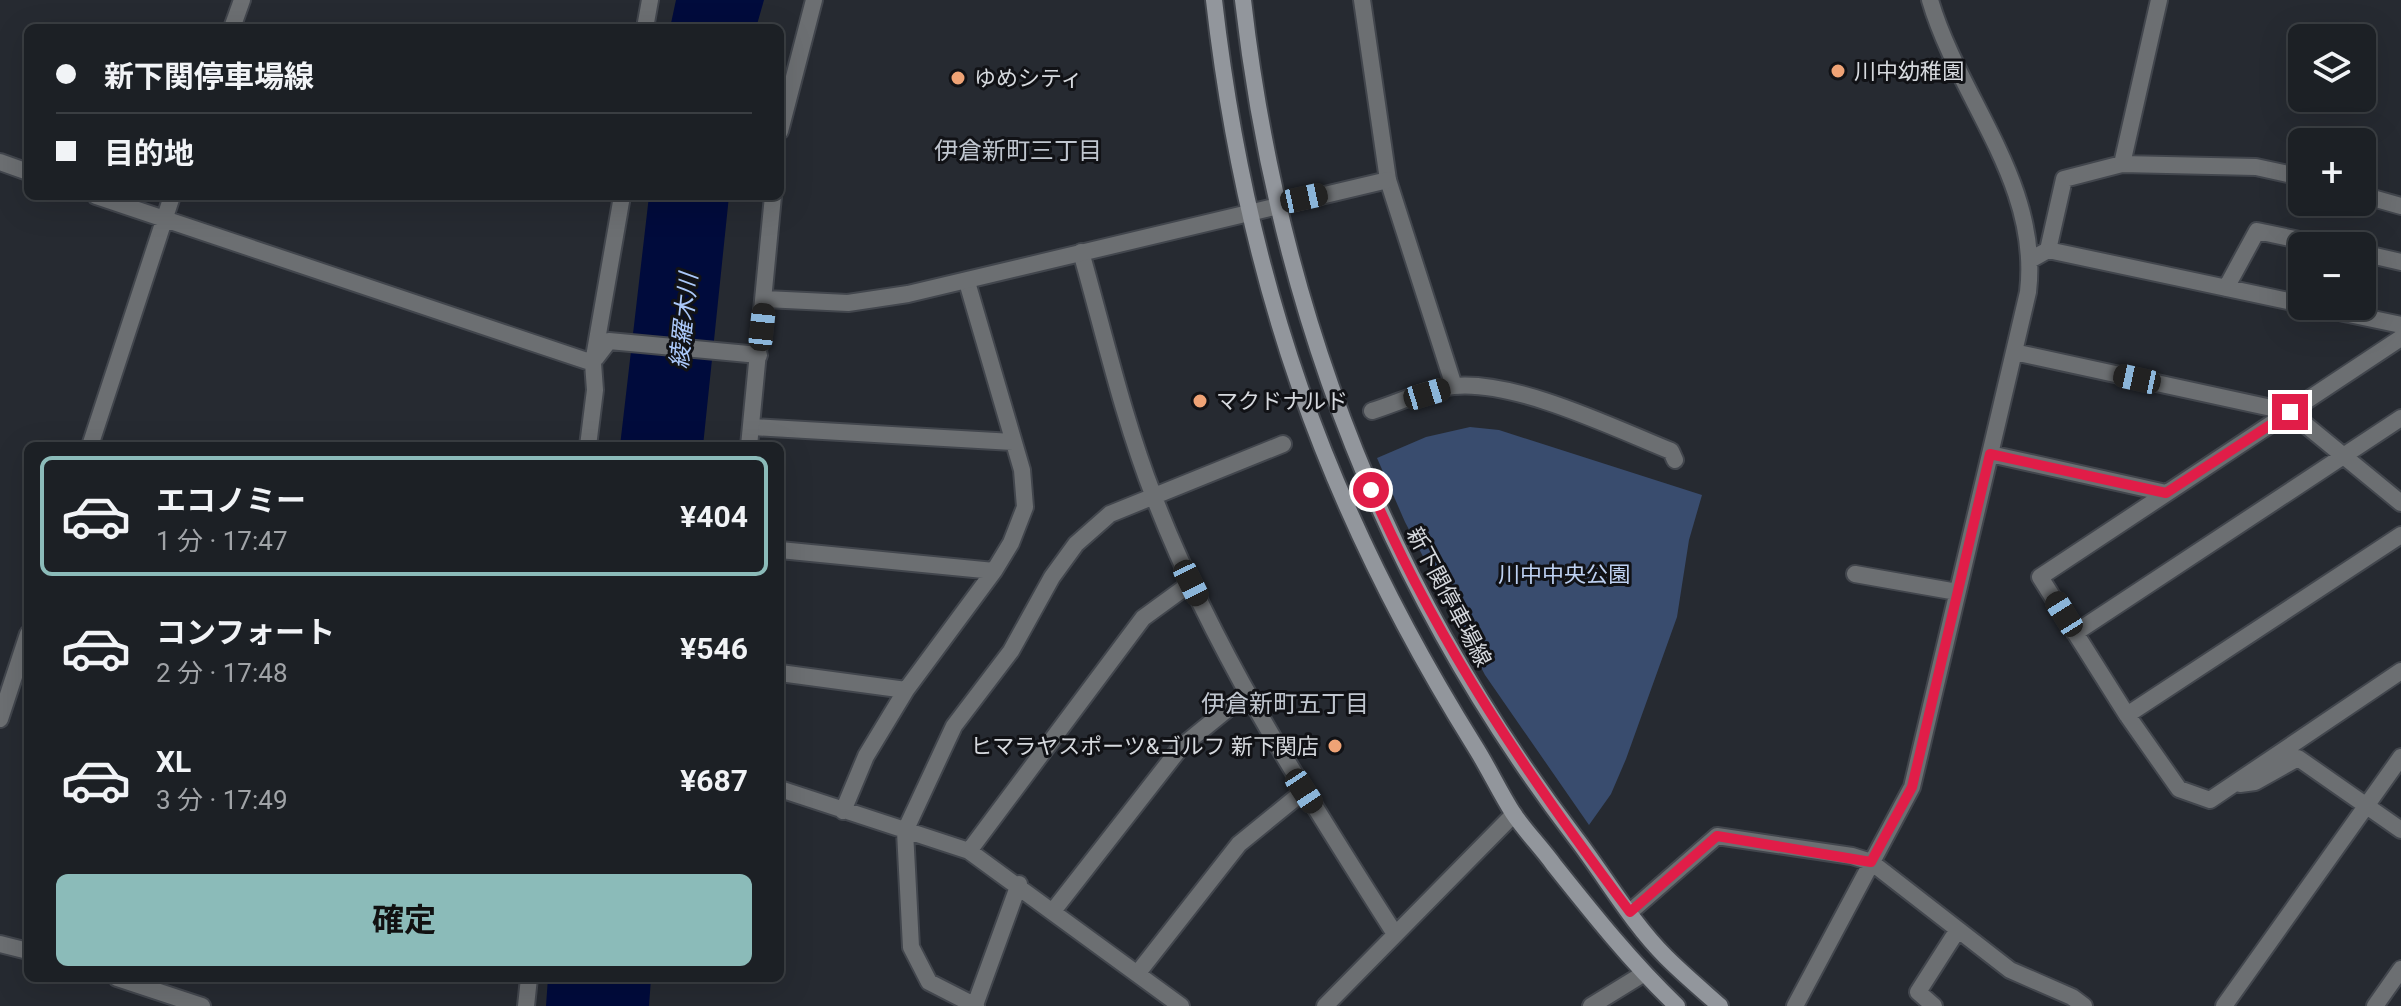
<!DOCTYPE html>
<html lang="ja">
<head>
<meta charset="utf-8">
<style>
  :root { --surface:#1c2025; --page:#292d32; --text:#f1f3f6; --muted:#a0a3a7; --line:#3a3e42; --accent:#8bbbb9 }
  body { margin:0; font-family:Roboto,"Noto Sans JP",sans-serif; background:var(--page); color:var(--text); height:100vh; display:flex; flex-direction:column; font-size:30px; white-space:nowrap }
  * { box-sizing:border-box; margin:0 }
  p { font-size:26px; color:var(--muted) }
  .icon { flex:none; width:44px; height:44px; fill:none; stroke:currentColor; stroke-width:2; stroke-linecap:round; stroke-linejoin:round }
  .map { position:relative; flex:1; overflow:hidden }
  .details { position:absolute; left:24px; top:442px; width:760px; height:540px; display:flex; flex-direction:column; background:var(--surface); border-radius:12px; box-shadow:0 8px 32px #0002,0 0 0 2px var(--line) }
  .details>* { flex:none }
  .banner { position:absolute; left:24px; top:24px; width:760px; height:176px; border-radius:12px; box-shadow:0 8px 32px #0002,0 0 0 2px var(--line); display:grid; align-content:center; height:176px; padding:0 32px; background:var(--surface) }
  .fabs { position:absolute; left:2288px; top:24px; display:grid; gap:16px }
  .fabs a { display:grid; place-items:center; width:88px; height:88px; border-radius:12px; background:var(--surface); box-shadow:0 8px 32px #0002,0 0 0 2px var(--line); font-size:40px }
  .end { position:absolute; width:36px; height:36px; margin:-18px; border:10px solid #e11d48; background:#fff; box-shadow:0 0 0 4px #fff }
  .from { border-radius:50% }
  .car { position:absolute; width:24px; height:48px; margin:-24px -12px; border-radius:10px; box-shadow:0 0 6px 2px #0007; background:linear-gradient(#222 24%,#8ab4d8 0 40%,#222 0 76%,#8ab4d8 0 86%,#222 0) }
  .banner b { display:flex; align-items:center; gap:28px; height:76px; font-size:30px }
  .banner b+b { border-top:2px solid var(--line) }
  .banner i { width:20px; height:20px; background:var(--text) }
  ul { padding:14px 0 0; list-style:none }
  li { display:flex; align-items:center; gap:24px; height:120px; margin:0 16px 12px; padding:0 16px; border:4px solid transparent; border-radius:12px }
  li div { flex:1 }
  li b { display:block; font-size:30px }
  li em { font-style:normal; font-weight:700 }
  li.active { border-color:var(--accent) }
  li>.icon { width:72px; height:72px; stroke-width:1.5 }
  .button { display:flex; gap:16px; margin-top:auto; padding:16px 32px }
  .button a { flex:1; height:92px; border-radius:12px; background:var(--accent); color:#111; font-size:32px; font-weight:700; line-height:92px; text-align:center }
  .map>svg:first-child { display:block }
  .green { fill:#394c6e }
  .water { fill:#000b3c }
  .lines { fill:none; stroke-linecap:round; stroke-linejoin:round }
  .minor-casing { stroke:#42464d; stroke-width:20 }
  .tertiary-casing { stroke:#42464d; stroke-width:20 }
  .secondary-casing { stroke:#42464d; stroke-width:20 }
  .minor { stroke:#6c6f72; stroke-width:16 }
  .tertiary { stroke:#6c6f72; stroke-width:16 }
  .secondary { stroke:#92969c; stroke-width:16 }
  .route { stroke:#e11d48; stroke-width:10 }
  .poi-dot { fill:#efa376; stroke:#111216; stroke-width:3 }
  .labels { text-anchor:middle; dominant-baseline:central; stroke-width:6; stroke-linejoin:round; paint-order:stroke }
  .poi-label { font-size:22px; fill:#d6d9de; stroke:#111216; text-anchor:start }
  .park-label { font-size:22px; fill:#bed1f2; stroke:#111216 }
  .street-label { font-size:22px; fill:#d6d9de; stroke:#111216 }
  .neighbourhood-label { font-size:24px; fill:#c0c6cf; stroke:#111216 }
  .water-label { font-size:24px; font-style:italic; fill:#abc8f9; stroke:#111216 }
</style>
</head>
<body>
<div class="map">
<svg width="2401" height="1006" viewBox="0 0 2401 1006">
  <rect width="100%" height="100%" fill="#262a31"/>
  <path class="green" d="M1470,427L1499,430L1702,495L1689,540L1677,617L1626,759L1611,794L1589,825L1485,675L1405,522L1377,458L1426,437Z"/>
  <path class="water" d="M676,0H764L756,28H670Z
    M649,196H729L703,446H620Z
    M548,978H651L649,1006H546Z"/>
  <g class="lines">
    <defs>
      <path id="minor" d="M1362,0L1388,180L1454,386
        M232,28L242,0
        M645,28L650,0
        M0,162L28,172
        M2122,164L2159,0
        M2362,195L2401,206
        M96,196L593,363
        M2048,250L2302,304
        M1081,252C1104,333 1123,418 1154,497C1214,653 1306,794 1395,934
        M2362,253L2401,262
        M2032,259L2048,250L2064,179L2122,164L2256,167L2302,177
        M2226,288L2257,231L2328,246
        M2311,306L2401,325
        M2401,338L2040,577L2127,715L2179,789L2210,800L2401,671
        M2014,352L2290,412L2401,503
        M596,358L609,341L759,355
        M1372,411C1398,403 1428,388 1454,386C1516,380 1614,428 1671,451L1675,460
        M752,427L1013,442
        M90,446L172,196
        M588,446L595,390L593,363L622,196
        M1990,454L2166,493
        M780,550L994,571
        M1855,574L1957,592
        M2075,633L2401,418
        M780,673L906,690
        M2127,715L2401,535
        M0,719L28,634
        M2240,784L2255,782L2298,758L2401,830
        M780,789L969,851L1181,1006
        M843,811L866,756L906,690L994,571L1011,543L1025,507L1022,470L967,282
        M969,851L1143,618L1191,583
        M1053,911L1181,747L1246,694
        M1630,912L1717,836L1852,856L1871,862L2010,970L2072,997L2084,1006
        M0,944L28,951
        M1137,974L1239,844L1304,791
        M117,978L202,1006
        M975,1005L1019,884
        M526,1006L529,978
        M976,1006L929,982L911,947L905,831L954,726L1011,651L1052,577L1076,544L1110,514L1283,444
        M1325,1006L1514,814
        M1591,1006L1643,974
        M1795,1006L1912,787L2028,292C2041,183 1959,99 1930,0
        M1934,1006L1918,992L1957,931
        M2224,1006L2401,757
        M2375,1006L2401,969"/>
      <path id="tertiary" d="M780,131L814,0
        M765,299L848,303L908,294L1388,180
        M749,446L773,196"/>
      <path id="secondary" d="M1214,0C1246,280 1325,506 1474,745C1488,767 1499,791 1513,813C1525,831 1541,847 1554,865C1593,914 1632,963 1677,1006
        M1243,0C1278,308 1387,590 1575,837C1605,876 1631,922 1666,957C1683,974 1702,990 1720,1006"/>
    </defs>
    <use href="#minor" class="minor-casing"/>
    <use href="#tertiary" class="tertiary-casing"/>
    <use href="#secondary" class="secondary-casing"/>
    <use href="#minor" class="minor"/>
    <use href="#tertiary" class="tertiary"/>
    <use href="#secondary" class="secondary"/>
  </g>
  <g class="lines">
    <path class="route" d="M1371,490C1438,644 1529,778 1630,912L1717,836L1871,862L1912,787L1990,454L2166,493L2290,412"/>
  </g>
  <g class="poi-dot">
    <circle cx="1838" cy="71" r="8"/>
    <circle cx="958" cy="78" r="8"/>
    <circle cx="1200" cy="401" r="8"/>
    <circle cx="1335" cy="746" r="8"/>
  </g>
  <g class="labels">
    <g class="poi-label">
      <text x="1854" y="71">川中幼稚園</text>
      <text x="974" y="78">ゆめシティ</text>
      <text x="1216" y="401">マクドナルド</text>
      <text x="1319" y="746" text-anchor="end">ヒマラヤスポーツ&amp;ゴルフ 新下関店</text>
    </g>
    <g class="park-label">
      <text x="1564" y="574">川中中央公園</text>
    </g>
    <g class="street-label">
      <text transform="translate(1449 597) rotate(62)">新下関停車場線</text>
    </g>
    <g class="neighbourhood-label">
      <text x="1018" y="151">伊倉新町三丁目</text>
      <text x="1285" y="704">伊倉新町五丁目</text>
    </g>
    <g class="water-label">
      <text transform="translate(684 321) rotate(-84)">綾羅木川</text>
    </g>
  </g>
</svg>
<div class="fabs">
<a><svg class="icon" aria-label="layers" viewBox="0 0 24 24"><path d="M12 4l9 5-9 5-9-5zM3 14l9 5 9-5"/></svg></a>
<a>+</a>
<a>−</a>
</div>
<i class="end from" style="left:1371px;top:490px"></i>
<i class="end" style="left:2290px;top:412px"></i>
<i class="car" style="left:1304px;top:198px;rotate:78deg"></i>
<i class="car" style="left:762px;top:327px;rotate:6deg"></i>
<i class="car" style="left:2137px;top:379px;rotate:282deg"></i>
<i class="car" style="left:1427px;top:394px;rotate:73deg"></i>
<i class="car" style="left:1191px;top:583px;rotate:154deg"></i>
<i class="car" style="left:2064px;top:614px;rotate:328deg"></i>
<i class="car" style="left:1304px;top:791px;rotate:147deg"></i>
<div class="banner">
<b><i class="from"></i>新下関停車場線</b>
<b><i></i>目的地</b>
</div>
<section class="details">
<ul>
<li class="active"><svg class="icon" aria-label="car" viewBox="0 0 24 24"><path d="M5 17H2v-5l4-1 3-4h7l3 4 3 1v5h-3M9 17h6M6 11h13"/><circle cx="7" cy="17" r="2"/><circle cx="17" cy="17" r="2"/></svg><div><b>エコノミー</b><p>1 分 · 17:47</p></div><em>¥404</em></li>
<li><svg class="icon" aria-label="car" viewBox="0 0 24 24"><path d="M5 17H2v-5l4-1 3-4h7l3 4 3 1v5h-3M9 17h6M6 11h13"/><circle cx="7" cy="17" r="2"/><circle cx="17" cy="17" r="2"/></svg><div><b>コンフォート</b><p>2 分 · 17:48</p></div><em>¥546</em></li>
<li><svg class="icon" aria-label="car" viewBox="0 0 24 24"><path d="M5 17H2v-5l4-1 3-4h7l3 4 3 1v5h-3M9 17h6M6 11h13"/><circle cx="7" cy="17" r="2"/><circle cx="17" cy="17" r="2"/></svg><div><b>XL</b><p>3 分 · 17:49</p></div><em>¥687</em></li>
</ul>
<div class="button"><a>確定</a></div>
</section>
</div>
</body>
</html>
